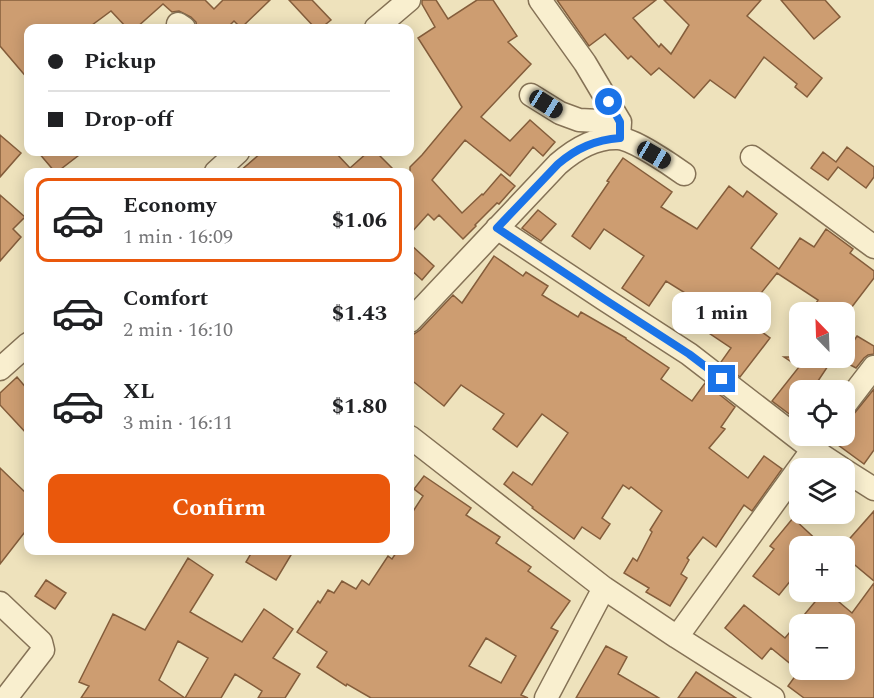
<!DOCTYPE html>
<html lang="en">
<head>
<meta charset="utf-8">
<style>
  :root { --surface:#fff; --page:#f2f2f2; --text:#202124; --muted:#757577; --line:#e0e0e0; --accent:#ea580c }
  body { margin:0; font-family:Spectral,serif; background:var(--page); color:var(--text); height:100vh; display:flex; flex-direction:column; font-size:22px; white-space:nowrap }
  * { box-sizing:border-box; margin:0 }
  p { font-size:20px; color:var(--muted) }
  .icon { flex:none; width:33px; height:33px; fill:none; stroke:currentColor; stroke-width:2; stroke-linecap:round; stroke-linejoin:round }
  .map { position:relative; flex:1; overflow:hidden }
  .sheet { position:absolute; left:24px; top:168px; width:390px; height:387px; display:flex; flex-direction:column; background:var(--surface); border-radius:12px; box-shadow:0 3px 15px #0003 }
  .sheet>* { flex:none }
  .top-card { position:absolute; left:24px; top:24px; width:390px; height:132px; border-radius:12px; box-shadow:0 3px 15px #0003; display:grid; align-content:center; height:132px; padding:0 24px; background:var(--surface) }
  .needle { width:39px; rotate:337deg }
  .tools { position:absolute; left:789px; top:302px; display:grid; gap:12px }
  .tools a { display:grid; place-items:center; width:66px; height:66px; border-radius:12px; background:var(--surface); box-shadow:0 3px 15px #0003; font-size:30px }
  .end { position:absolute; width:27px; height:27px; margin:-14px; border:8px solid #1a73e8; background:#fff; box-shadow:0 0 0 3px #fff }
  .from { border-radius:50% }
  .bubble { position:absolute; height:42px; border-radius:12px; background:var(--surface); box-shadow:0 3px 15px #0003; font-size:20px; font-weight:700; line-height:42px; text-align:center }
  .car { position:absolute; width:18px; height:36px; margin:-18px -9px; border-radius:8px; box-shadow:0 0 4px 2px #0007; background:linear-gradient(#222 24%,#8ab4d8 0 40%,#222 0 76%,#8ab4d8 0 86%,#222 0) }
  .top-card b { display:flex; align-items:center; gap:21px; height:57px; font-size:22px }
  .top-card b+b { border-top:2px solid var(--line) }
  .top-card i { width:15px; height:15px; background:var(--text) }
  ul { padding:10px 0 0; list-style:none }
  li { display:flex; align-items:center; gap:18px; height:84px; margin:0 12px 9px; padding:0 12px; border:3px solid transparent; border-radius:12px }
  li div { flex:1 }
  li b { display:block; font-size:22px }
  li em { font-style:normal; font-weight:700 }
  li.current { border-color:var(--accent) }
  li>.icon { width:54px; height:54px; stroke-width:1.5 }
  .primary-button { display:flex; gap:12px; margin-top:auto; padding:12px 24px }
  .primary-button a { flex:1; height:69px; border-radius:12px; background:var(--accent); color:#fff; font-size:24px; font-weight:700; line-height:69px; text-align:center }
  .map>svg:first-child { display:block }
  .building { fill:#cd9d71; stroke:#845d3b; stroke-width:1.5; fill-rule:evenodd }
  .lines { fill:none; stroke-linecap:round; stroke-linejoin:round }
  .minor-casing { stroke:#857256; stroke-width:25 }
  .minor { stroke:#f9efcf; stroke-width:22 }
  .route { stroke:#1a73e8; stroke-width:8 }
</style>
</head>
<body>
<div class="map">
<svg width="874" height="698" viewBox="0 0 874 698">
  <rect width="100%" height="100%" fill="#eee2bc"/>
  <path class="building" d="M0,0H205L214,9L223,0H270L241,28L234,21L227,28H197L196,22L191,17L179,11L172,12L163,4L136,28H127L111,11L88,28H28V79L0,46Z
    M289,0H312L331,20L321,28H315Z
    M422,0H436L448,19L477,0H493L517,36L508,42L531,64L481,117L510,141L530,120L555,142L543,156L533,147L510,176L465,140L432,180L462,213L482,194L483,195L501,174L515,186L499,204L497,203L475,225L476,226L463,239L439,215L434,220L428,214L410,234V167L422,155L462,107L418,38L435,27L422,4Z
    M557,0H656L633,18L659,47L661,44L671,54L689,25L664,0H761L747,16L822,78L807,97L795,87L797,84L764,57L735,98L710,80L694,98L659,68L651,75L631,56L628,59L605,34L589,46Z
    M781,0H825L840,17L814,39Z
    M0,135L21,153L0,177Z
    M847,147L874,167V177L866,188L838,167L828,180L811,168L823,152L836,162Z
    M38,152H83L57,172H55Z
    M262,152H335L350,168L368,152H376L396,172H239Z
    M623,158L672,192L661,207L697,229L729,186L743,197L747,191L777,214L751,248L779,269L800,238L814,247L826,229L853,249L850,253L874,271V278L848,312H811L818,300L777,273L742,317L770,338L740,377L721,362L731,348L685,317L698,301L666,281L649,306L622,288L644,256L604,229L590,249L572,236L609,182L607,181Z
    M0,195L25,217L13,229L21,237L0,261Z
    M538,210L556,224L541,241L522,228Z
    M410,244L434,266L422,280L410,269Z
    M494,256L523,276L526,272L548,286L542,295L578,317L581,312L626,338V339L669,368L661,379L692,401L705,383L735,407L721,427L725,429L709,448L748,478L764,456L782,469L752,511L744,505L716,547L703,537L687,558L689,560L681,574L687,578L670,606L646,592L649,588L624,573L633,558L637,561L652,532L650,530L662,511L631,487L629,489L623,485L602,518L610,524L600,539L582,527L574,539L532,508L533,507L504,484L513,472L532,485L568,433L542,414L517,447L493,429L504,414L461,385L444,406L410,379V334H414L420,330L453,295L462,303Z
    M857,336L874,346V354L868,355L864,358L856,368L841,360Z
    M784,357H821L830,363L812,390H800V422L772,401L799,367Z
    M17,377L28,390V435L0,405V393Z
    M874,389V450L864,464L834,442L838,435H844V426Z
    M0,468L28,495V528L0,564Z
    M424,476L471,508L466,515L500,537L496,543L531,567L528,571L570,601L551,628L558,631L521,695L528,698H371L347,684L346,686L317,667L327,652L297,632L318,601L320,603L328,590L334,593L342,581L356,589L362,580L369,585L388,556L392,559L398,550H410V516L423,496L414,489ZM486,638L516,656L501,683L469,666Z
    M874,511V581L844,556V545Z
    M793,518L823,546H800V569L779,595L753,576L774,549L770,546Z
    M253,550H294L276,580L246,562Z
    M188,558L213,575L190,612L242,642L264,609L293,629L273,658L300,674L285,698H258L262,691L235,674L221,698H81L89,686L79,682L113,614L145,630ZM178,641L208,658L185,698L159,680Z
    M46,580L66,593L55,609L35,596Z
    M874,583V698H804L788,686L799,671L771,648L762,659L725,628L744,605L785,638L824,591H826L852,613ZM800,624H844V669H800V670Z
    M606,646L627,657L618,674L659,698H576Z
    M696,672L736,698H678Z"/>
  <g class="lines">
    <defs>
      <path id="minor" d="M540,0L585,63L620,122L619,138
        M178,24L184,28
        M376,28L409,0
        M531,95L560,113L579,120L620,122
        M752,157L874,247
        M216,172L238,152
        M497,228L604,299L689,354L812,449L841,468
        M410,321L558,164C574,150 595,137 618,138C633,139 670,164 684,174
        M0,369L28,344
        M844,406L874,367
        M410,437L604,588L677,637L773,698
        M844,470L874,489
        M0,603L41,642L43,650L6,698
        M677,637L823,435
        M546,698L604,588"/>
    </defs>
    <use href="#minor" class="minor-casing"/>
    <use href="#minor" class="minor"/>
  </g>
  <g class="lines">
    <path class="route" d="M609,102L620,122V138C595,140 577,148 558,164L497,228L604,299L689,354L722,379"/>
  </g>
</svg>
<div class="tools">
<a><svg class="needle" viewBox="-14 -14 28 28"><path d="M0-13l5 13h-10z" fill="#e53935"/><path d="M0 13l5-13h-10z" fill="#757577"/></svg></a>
<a><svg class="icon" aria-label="locate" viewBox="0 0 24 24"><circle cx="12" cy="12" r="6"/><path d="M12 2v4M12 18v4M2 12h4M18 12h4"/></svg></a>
<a><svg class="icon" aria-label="layers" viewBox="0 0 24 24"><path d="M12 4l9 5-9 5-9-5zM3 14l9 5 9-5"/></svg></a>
<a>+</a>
<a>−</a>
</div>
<i class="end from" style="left:609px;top:102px"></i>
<i class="end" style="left:722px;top:379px"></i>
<div class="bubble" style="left:672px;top:292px;width:99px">1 min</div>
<i class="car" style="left:546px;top:104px;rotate:122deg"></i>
<i class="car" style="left:654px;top:155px;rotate:120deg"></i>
<div class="top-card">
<b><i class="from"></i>Pickup</b>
<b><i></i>Drop-off</b>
</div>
<section class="sheet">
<ul>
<li class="current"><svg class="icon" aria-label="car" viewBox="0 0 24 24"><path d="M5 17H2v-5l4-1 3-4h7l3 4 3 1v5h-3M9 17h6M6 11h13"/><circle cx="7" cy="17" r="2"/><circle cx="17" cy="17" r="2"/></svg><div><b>Economy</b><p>1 min · 16:09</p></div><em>$1.06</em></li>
<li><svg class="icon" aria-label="car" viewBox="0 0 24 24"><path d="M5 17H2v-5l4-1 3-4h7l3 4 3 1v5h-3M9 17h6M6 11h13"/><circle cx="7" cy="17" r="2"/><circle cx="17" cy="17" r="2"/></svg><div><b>Comfort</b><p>2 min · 16:10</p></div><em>$1.43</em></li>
<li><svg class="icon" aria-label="car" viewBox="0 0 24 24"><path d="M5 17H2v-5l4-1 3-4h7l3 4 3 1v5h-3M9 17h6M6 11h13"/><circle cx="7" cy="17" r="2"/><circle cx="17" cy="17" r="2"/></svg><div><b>XL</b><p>3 min · 16:11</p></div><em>$1.80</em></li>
</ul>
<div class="primary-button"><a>Confirm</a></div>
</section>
</div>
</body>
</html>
